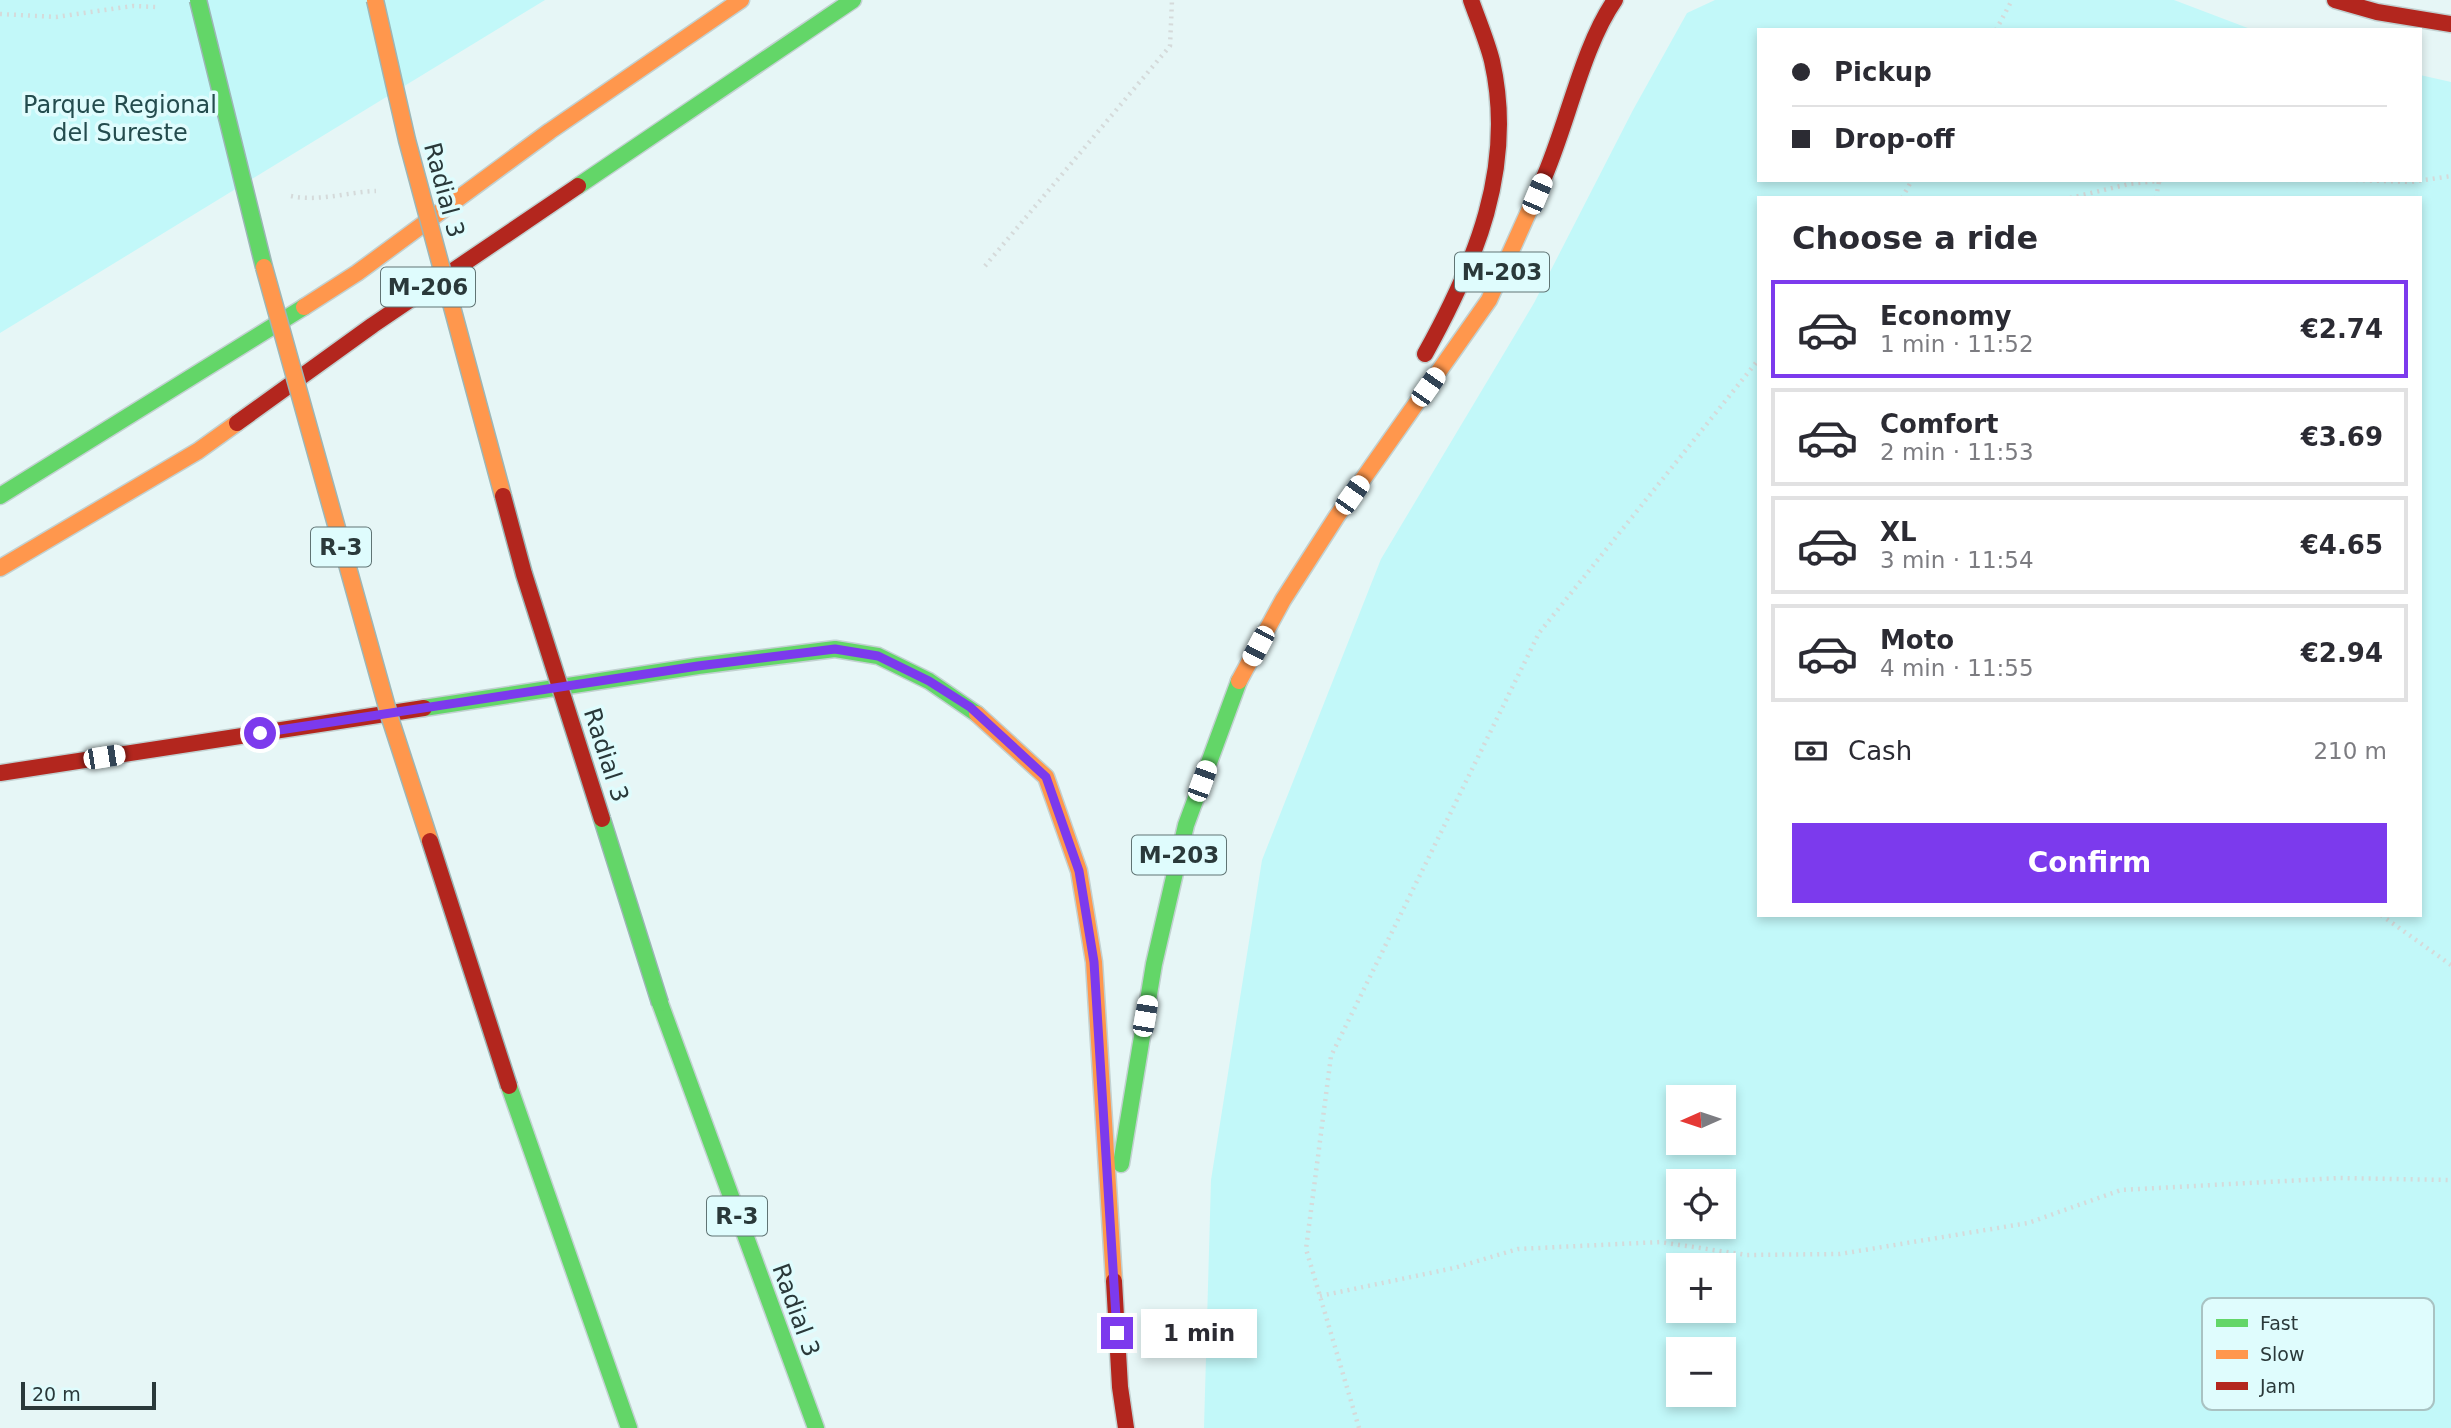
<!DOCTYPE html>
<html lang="en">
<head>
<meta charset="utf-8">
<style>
  :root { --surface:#fff; --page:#f2f2f3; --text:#2b2b33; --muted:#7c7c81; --line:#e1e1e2; --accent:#7c3aed }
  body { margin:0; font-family:"DejaVu Sans",sans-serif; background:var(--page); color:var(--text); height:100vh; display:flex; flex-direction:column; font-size:26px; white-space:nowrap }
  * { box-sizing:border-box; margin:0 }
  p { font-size:23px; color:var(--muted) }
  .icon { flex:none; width:38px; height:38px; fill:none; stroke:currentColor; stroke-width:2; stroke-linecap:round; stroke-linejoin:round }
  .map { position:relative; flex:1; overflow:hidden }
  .drawer { position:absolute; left:1757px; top:196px; width:665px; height:721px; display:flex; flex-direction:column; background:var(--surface); border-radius:0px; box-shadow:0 4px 10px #0003 }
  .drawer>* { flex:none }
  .banner { position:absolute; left:1757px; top:28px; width:665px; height:154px; border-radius:0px; box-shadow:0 4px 10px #0003; display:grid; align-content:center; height:154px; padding:0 35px; background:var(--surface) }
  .needle { width:46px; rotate:267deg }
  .buttons { position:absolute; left:1666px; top:1085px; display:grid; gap:14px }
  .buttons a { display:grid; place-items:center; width:70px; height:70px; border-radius:0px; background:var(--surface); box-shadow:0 4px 10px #0003; font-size:35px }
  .scale { position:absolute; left:21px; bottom:18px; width:135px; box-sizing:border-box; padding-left:7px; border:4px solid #2a393a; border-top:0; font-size:19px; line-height:24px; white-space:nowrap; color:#2a393a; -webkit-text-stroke:5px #dffcfd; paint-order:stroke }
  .end { position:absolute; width:32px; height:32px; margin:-16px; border:9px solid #7c3aed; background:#fff; box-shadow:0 0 0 4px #fff }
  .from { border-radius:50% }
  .bubble { position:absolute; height:49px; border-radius:0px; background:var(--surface); box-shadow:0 4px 10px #0003; font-size:23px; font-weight:700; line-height:49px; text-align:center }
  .car { position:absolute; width:21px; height:42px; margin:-21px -10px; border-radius:9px; box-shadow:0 0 5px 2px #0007; background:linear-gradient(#fff 24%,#345 0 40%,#fff 0 76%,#345 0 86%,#fff 0) }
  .banner b { display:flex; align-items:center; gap:24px; height:66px; font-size:26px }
  .banner b+b { border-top:2px solid var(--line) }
  .banner i { width:18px; height:18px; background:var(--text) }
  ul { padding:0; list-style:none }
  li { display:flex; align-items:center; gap:21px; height:98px; margin:0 14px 10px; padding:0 21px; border:4px solid var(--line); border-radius:0px }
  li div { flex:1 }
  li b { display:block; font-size:26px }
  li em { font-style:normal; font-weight:700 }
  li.current { border-color:var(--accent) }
  li>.icon { width:63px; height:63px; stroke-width:1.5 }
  h2 { padding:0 35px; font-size:32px; line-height:84px }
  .pay { display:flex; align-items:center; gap:18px; height:77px; padding:0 35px; font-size:26px }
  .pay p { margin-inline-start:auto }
  .button { display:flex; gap:14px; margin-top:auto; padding:14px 35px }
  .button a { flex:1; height:80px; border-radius:0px; background:var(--accent); color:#fff; font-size:28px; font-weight:700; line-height:80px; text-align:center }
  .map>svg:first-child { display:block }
  .green { fill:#c2f8f9; fill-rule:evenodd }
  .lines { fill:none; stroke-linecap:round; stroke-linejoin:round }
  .fast-casing { stroke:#c2d1d1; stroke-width:19 }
  .slow-casing { stroke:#c2d1d1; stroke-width:19 }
  .jam-casing { stroke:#c2d1d1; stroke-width:19 }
  .path { stroke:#d5dada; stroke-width:4.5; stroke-dasharray:2 5; stroke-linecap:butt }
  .fast { stroke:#63d668; stroke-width:16 }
  .slow { stroke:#ff974d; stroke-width:16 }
  .jam { stroke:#b3261e; stroke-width:16 }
  .fast-bridge-casing { stroke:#9db6b6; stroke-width:19; stroke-linecap:butt }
  .slow-bridge-casing { stroke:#9db6b6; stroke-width:19; stroke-linecap:butt }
  .jam-bridge-casing { stroke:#9db6b6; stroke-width:19; stroke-linecap:butt }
  .fast-bridge { stroke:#63d668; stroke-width:16 }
  .slow-bridge { stroke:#ff974d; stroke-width:16 }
  .jam-bridge { stroke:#b3261e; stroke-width:16 }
  .route { stroke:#7c3aed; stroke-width:9 }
  .labels { text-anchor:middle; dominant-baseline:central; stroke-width:7; stroke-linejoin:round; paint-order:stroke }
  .shield { fill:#dffcfd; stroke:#607474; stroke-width:2 }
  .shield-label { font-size:23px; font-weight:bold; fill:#2a393a }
  .park-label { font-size:24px; fill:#244c4e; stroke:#dffcfd }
  .street-label { font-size:24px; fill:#2a393a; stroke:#dffcfd }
  .key { fill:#dffcfd; stroke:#a9c2c2; stroke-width:2 }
  .key-label { font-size:19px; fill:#2a393a }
</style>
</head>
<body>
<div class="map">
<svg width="2451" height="1428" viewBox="0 0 2451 1428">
  <rect width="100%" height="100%" fill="#e6f6f6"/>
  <path class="green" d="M0,0H545L0,333Z
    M1715,0H2174L2253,30H1759V180H2420V75L2451,82V1428H1204L1211,1180L1262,860L1381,559L1534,303L1633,110L1687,13ZM1759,198H2420V915H1759ZM1678,1097H1724V1143H1678ZM1678,1181H1724V1227H1678ZM1678,1265H1724V1311H1678ZM1678,1349H1724V1395H1678Z"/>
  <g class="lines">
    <defs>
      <path id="fast" d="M578,186L853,0
        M0,496L304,307
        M424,708L698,666L835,649L878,656L929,681L977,714
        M660,1003L816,1428
        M509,1086L629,1428
        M1121,1164L1154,964L1186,825L1239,681"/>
      <path id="slow" d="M304,307L357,273L550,131L741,0
        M0,568L198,451L237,423
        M1239,681L1283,600L1337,516L1489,300L1542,182
        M977,714L1046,777L1079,871L1094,962L1114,1281"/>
      <path id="jam" d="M2335,0L2377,12L2451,24
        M1542,182C1567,127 1582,47 1615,0
        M1425,354C1475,264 1516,167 1492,61C1487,41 1478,20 1471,0
        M237,423L373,325L578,186
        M0,773L424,708
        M1114,1281L1120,1387L1126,1428"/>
    </defs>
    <use href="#fast" class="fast-casing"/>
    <use href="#slow" class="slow-casing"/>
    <use href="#jam" class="jam-casing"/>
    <path class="path" d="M0,14L56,17L133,6L156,7
      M1996,30L2012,0
      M2356,180L2411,182L2451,176
      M291,196C319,202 347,192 376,191
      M1902,198L1912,180
      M2070,198L2129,184L2165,180
      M2156,198L2159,181
      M985,266L1170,46L1172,0
      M2381,915L2451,965
      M1320,1296L1454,1268L1518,1249L1660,1242L1747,1255L1840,1254L2028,1223L2121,1190L2340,1178L2451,1180
      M1359,1428L1306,1249L1331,1056L1539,633L1759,359"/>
    <use href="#fast" class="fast"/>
    <use href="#slow" class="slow"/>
    <use href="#jam" class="jam"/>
    <defs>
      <path id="fast-bridge" d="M198,0L264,267
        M602,819L660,1003"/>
      <path id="slow-bridge" d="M375,0L407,140L503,496
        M264,267L390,718L430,841"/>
      <path id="jam-bridge" d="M503,496L524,574L602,819
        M430,841L509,1086"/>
    </defs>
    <use href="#fast-bridge" class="fast-bridge-casing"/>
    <use href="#slow-bridge" class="slow-bridge-casing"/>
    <use href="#jam-bridge" class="jam-bridge-casing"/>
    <use href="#fast-bridge" class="fast-bridge"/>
    <use href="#slow-bridge" class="slow-bridge"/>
    <use href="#jam-bridge" class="jam-bridge"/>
  </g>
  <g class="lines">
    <path class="route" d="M260,733L698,666L835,649L878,656L929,681L970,707L1046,777L1079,871L1094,962L1117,1333"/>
  </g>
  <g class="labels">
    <g class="shield">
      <rect x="1455" y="252.5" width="94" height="39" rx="5"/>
      <rect x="381" y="267.5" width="94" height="39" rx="5"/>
      <rect x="311" y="527.5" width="60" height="39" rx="5"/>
      <rect x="1132" y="835.5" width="94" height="39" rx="5"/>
      <rect x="707" y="1196.5" width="60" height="39" rx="5"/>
    </g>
    <g class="shield-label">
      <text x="1502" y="272">M-203</text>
      <text x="428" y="287">M-206</text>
      <text x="341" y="547">R-3</text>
      <text x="1179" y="855">M-203</text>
      <text x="737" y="1216">R-3</text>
    </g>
    <g class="park-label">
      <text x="120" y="105">Parque Regional<tspan x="120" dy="28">del Sureste</tspan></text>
    </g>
    <g class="street-label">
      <text transform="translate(444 190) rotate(75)">Radial 3</text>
      <text transform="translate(606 755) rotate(72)">Radial 3</text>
      <text transform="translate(796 1310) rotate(70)">Radial 3</text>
    </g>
  </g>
  <rect x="2202" y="1298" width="232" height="112" rx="10" class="key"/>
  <rect x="2216" y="1319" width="32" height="8" fill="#63d668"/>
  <rect x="2216" y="1350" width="32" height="9" fill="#ff974d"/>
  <rect x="2216" y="1382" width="32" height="8" fill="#b3261e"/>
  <g class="key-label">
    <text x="2260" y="1330">Fast</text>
    <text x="2260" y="1361">Slow</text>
    <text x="2260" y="1393">Jam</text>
  </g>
</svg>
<div class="buttons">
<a><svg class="needle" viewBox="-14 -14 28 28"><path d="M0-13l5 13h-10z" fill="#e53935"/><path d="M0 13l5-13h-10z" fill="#7c7c81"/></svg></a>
<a><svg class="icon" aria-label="locate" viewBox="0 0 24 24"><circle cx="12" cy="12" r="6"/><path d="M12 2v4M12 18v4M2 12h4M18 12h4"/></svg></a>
<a>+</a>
<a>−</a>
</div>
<div class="scale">20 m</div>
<i class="end from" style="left:260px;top:733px"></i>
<i class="end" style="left:1117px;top:1333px"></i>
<div class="bubble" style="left:1141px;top:1309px;width:116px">1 min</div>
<i class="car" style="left:1537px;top:194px;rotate:23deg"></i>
<i class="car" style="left:1428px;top:387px;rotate:35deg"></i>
<i class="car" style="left:1352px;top:495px;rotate:35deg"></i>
<i class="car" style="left:1258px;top:646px;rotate:208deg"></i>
<i class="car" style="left:104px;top:757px;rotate:81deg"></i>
<i class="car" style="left:1202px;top:781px;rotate:20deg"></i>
<i class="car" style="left:1145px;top:1016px;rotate:10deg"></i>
<div class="banner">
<b><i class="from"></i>Pickup</b>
<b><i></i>Drop-off</b>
</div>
<section class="drawer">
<h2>Choose a ride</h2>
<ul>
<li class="current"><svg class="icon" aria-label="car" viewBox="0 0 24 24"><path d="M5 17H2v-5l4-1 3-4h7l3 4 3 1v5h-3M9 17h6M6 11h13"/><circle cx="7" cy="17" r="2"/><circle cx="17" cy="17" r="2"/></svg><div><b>Economy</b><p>1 min · 11:52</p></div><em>€2.74</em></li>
<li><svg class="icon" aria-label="car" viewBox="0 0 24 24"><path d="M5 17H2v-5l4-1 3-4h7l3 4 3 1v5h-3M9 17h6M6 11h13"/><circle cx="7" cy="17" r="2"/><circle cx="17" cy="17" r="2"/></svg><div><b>Comfort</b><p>2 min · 11:53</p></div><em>€3.69</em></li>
<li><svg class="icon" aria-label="car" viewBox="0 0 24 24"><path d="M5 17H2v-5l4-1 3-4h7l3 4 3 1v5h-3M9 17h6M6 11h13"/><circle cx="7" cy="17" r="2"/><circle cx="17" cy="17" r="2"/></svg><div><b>XL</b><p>3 min · 11:54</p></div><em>€4.65</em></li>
<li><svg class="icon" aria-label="car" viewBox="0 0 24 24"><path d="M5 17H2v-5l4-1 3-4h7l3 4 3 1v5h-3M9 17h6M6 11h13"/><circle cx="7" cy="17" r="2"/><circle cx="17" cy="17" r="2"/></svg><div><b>Moto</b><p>4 min · 11:55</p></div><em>€2.94</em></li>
</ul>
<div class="pay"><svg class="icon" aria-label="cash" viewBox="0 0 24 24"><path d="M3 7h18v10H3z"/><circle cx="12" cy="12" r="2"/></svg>Cash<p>210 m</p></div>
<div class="button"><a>Confirm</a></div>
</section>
</div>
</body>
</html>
